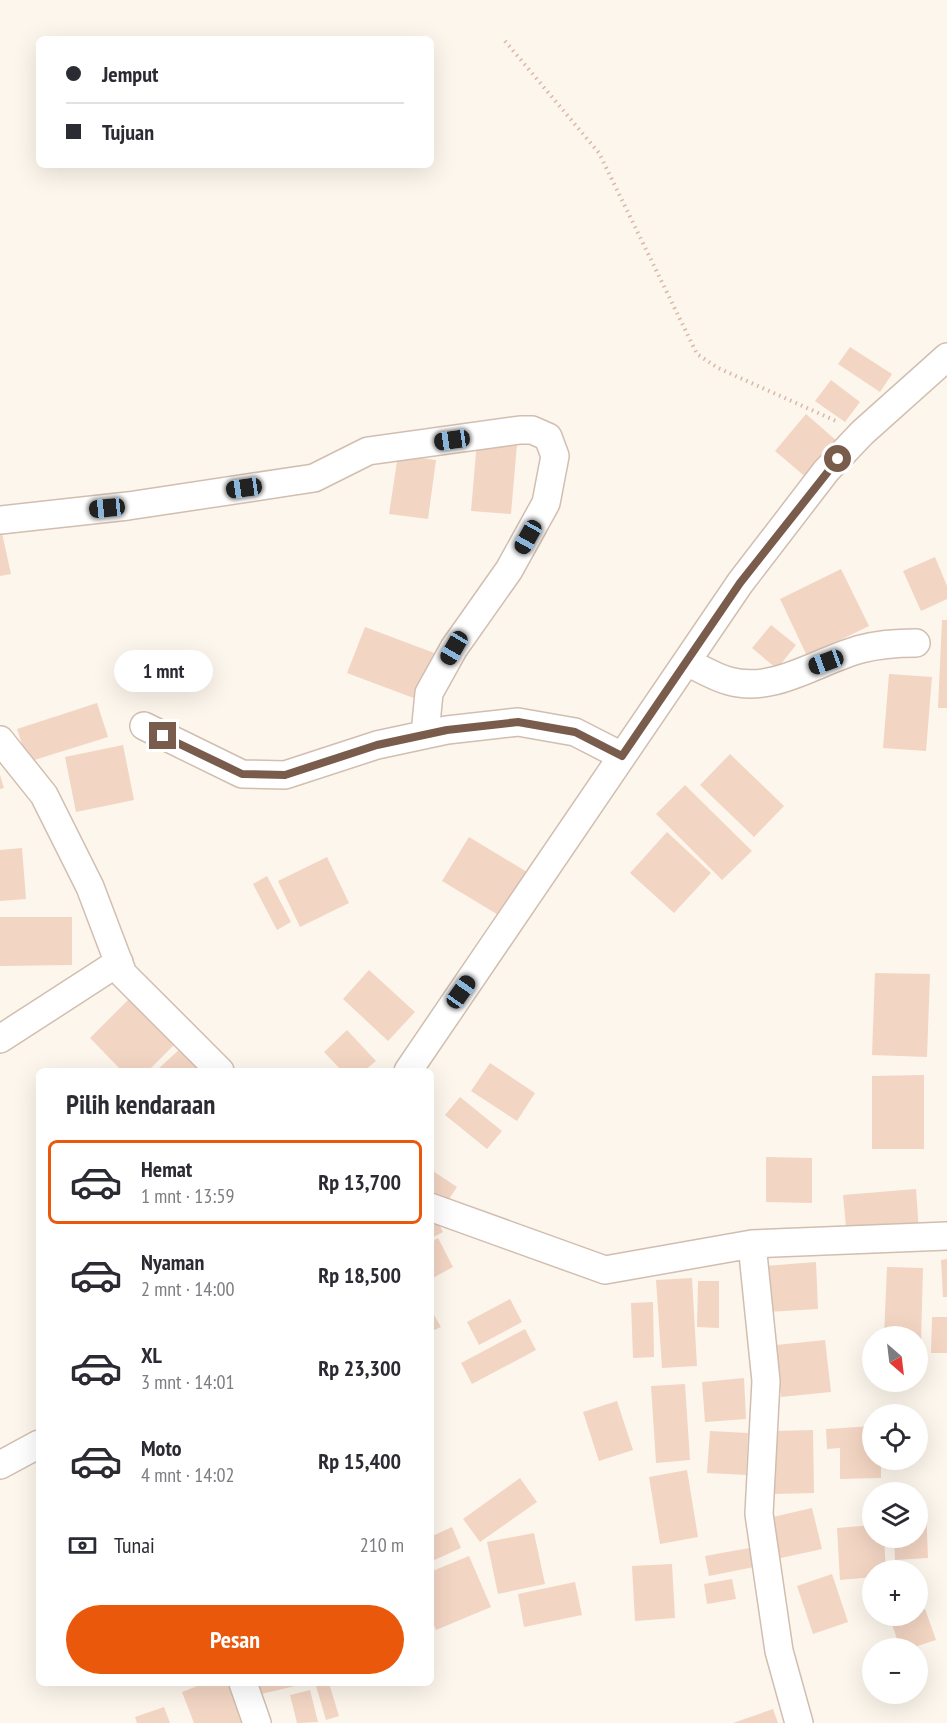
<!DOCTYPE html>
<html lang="id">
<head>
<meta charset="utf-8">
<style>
  :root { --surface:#fff; --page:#f7f7f7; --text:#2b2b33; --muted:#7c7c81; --line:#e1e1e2; --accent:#ea580c }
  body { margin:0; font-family:"PT Sans Narrow",sans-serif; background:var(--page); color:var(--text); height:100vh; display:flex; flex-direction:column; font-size:22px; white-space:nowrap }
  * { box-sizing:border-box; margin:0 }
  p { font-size:20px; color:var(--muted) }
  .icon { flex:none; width:33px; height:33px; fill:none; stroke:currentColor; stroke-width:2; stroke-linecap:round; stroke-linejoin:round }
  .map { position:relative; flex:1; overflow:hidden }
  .sheet { position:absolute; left:36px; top:1068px; width:398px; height:618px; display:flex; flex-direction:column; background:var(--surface); border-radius:9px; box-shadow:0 6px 24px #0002 }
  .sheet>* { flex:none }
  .guide { position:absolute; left:36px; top:36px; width:398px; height:132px; border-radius:9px; box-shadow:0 6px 24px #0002; display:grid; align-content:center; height:132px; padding:0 30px; background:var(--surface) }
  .needle { width:39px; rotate:152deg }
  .controls { position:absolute; left:862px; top:1326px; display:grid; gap:12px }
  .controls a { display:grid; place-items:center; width:66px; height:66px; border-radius:50%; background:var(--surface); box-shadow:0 6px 24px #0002; font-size:30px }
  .end { position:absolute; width:27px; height:27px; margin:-14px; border:8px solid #7a5c4d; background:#fff; box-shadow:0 0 0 3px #fff }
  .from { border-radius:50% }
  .bubble { position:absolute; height:42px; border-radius:21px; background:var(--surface); box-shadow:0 6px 24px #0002; font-size:20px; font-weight:700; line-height:42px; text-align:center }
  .car { position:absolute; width:18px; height:36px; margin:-18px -9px; border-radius:8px; box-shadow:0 0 4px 2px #0007; background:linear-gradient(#222 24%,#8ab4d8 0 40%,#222 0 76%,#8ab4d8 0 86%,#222 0) }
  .guide b { display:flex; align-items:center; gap:21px; height:57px; font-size:22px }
  .guide b+b { border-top:2px solid var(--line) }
  .guide i { width:15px; height:15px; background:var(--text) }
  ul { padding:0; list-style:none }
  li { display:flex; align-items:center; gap:18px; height:84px; margin:0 12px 9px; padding:0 18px; border:3px solid transparent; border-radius:9px }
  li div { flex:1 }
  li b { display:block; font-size:22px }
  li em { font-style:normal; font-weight:700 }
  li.current { border-color:var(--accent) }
  li>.icon { width:54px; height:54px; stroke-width:1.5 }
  h2 { padding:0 30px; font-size:27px; line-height:72px }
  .pay { display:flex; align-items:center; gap:15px; height:66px; padding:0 30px; font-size:22px }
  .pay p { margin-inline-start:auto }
  .button { display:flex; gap:12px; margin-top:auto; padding:12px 30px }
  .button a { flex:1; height:69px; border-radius:36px; background:var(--accent); color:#fff; font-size:24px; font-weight:700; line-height:69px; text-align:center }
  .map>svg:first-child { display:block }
  .building { fill:#f3d5c3 }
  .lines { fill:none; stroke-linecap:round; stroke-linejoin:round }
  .minor-casing { stroke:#d1beb0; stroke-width:30 }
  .path { stroke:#d9b8a5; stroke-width:4; stroke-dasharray:1.5 4.5; stroke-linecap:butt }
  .minor { stroke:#fff; stroke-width:27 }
  .route { stroke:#7a5c4d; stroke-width:8 }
</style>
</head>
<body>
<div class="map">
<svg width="947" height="1723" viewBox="0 0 947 1723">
  <rect width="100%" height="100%" fill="#fdf6ec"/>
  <path class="building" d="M850,347L892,374L880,392L838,364Z
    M831,380L860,402L845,422L815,401Z
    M806,414L838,442L808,479L775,451Z
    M477,441L517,444L511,514L471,511Z
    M398,455L436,460L428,519L389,514Z
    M2,533L11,574L0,576V534Z
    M935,557L947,586V599L921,611L903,571Z
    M841,569L869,626L807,656L780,599Z
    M942,620H947V708H938Z
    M771,625L796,645L777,669L752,648Z
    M365,627L437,654L419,700L347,673Z
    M889,674L932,677L926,751L883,748Z
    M97,703L108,737L28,762L17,729Z
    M123,745L134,800L76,812L65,757Z
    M730,754L784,806L754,837L700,785Z
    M0,775L4,788L0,789Z
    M685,785L752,851L722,880L656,814Z
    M667,832L711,873L674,913L630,873Z
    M469,837L527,872L500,916L442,881Z
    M22,848L26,899L0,901V850Z
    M327,857L349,903L300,927L278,881Z
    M267,876L291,922L277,930L253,884Z
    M0,917H72V965L0,966Z
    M369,970L415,1012L388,1041L343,999Z
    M875,973L930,974L927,1057L872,1055Z
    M134,994L179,1040L148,1071H122L90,1038Z
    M347,1030L376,1061L364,1071H342L324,1052Z
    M182,1047L201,1065L195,1071H156Z
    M490,1063L535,1093L517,1121L471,1091Z
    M924,1075V1149H872V1076Z
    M460,1097L502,1131L487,1149L445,1115Z
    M766,1157L812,1158V1203L766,1202Z
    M430,1169L457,1187L445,1205L430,1195Z
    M916,1189L919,1231L847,1238L843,1195Z
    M436,1218L443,1232L430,1239V1221Z
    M438,1238L453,1267L431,1279L430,1242Z
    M947,1259V1297H943L941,1260Z
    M816,1262L818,1309L768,1312L765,1266Z
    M887,1267L923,1268L921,1342H918V1336H884Z
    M692,1278L697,1366L662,1368L656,1280Z
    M698,1281H719V1328L697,1327Z
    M510,1299L522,1322L479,1345L467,1322Z
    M653,1302L654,1357L633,1358L631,1303Z
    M430,1308L441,1327L430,1332Z
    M932,1317H947V1353H931Z
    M525,1329L536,1350L472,1384L461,1363Z
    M825,1340L831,1392L781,1397L776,1345Z
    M744,1378L746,1419L705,1422L702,1382Z
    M685,1384L690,1460L656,1463L651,1386Z
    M617,1401L633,1450L599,1461L583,1412Z
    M873,1426V1460H881V1478L840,1479V1448L827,1449L826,1429Z
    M813,1430L814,1493L774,1494V1431Z
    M710,1431L748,1433L746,1475L707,1473Z
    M687,1470L698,1537L660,1544L649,1477Z
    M520,1478L537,1502L480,1542L463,1519Z
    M918,1506H926L928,1558L895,1560L894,1538H918Z
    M812,1508L822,1549L772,1560L764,1519Z
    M873,1525V1538H884L886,1570H873V1577L840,1580L837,1528Z
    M452,1527L461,1548L430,1562V1537Z
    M534,1533L545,1584L498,1594L487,1542Z
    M755,1547L759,1566L709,1576L705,1556Z
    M469,1556L491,1607L436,1630L430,1616V1572Z
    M672,1564L675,1618L635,1621L632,1566Z
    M832,1574L848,1622L813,1634L797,1586Z
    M732,1579L736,1599L707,1604L704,1584Z
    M575,1582L582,1615L524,1627L518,1594Z
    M925,1609L936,1640L911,1648H900L891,1621L906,1616H918V1611Z
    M205,1683H229L244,1723H194L182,1692Z
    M259,1683H304V1684L261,1694Z
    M325,1683H329L339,1716L326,1720L316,1686Z
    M310,1690L318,1722L297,1723L290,1695Z
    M164,1707L170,1723H137L135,1717Z
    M773,1709L778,1723H733Z"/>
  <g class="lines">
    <defs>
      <path id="minor" d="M0,520L128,506L314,478L368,451L520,430H532L548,437L555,456L546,503L509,570L454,648L429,693L425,734
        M687,662C700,668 714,677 729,681C774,694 819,660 861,649C880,644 897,643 916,643
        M144,726L242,774L285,775L377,745L447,730L518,722L575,732L622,756
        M0,740L44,795L90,887L123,974L220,1071
        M0,1039L119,962
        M408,1071L740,583L826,471L862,433L947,357
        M430,1207L605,1270L752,1244L947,1236
        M752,1244L766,1381L759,1514L779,1651L799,1723
        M0,1465L39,1444
        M243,1683L257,1723"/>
    </defs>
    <use href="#minor" class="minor-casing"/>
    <path class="path" d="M505,41L599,153L697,354L718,368L836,421"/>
    <use href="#minor" class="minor"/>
  </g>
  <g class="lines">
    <path class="route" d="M163,736L242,774L285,775L377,745L447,730L518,722L575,732L622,756L740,583L838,459"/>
  </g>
</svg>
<div class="controls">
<a><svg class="needle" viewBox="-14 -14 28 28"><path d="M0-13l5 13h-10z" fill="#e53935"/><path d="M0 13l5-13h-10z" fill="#7c7c81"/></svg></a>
<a><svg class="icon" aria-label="locate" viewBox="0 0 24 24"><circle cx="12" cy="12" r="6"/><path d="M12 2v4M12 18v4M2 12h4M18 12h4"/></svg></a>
<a><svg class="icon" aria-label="layers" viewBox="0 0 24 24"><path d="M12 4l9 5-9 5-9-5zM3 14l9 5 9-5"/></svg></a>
<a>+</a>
<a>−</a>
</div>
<i class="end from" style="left:838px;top:459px"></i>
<i class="end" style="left:163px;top:736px"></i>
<div class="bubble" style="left:114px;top:650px;width:99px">1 mnt</div>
<i class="car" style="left:452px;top:440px;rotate:262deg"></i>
<i class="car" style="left:244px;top:488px;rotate:262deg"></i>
<i class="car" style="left:107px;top:508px;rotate:264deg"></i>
<i class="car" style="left:528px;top:537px;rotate:209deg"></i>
<i class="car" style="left:454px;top:648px;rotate:210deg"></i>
<i class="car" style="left:826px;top:662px;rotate:250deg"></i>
<i class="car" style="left:461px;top:992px;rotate:35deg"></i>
<div class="guide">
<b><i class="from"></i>Jemput</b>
<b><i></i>Tujuan</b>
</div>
<section class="sheet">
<h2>Pilih kendaraan</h2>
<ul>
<li class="current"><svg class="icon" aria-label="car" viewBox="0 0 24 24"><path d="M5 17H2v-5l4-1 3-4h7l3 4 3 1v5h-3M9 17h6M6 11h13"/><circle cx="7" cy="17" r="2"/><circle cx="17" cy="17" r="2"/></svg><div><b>Hemat</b><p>1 mnt · 13:59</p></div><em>Rp 13,700</em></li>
<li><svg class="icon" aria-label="car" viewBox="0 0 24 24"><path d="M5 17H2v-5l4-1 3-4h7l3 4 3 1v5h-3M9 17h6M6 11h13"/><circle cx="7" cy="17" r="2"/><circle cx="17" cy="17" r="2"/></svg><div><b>Nyaman</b><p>2 mnt · 14:00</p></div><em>Rp 18,500</em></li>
<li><svg class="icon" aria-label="car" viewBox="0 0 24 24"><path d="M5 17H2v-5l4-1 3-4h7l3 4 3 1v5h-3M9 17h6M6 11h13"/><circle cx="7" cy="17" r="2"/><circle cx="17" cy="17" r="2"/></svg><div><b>XL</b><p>3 mnt · 14:01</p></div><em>Rp 23,300</em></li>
<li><svg class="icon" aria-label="car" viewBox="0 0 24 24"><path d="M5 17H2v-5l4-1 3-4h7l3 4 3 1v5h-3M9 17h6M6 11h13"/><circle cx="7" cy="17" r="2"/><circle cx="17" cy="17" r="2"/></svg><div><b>Moto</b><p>4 mnt · 14:02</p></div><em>Rp 15,400</em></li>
</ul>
<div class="pay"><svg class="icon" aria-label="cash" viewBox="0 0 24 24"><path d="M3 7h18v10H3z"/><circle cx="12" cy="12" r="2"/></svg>Tunai<p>210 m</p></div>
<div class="button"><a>Pesan</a></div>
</section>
</div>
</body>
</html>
